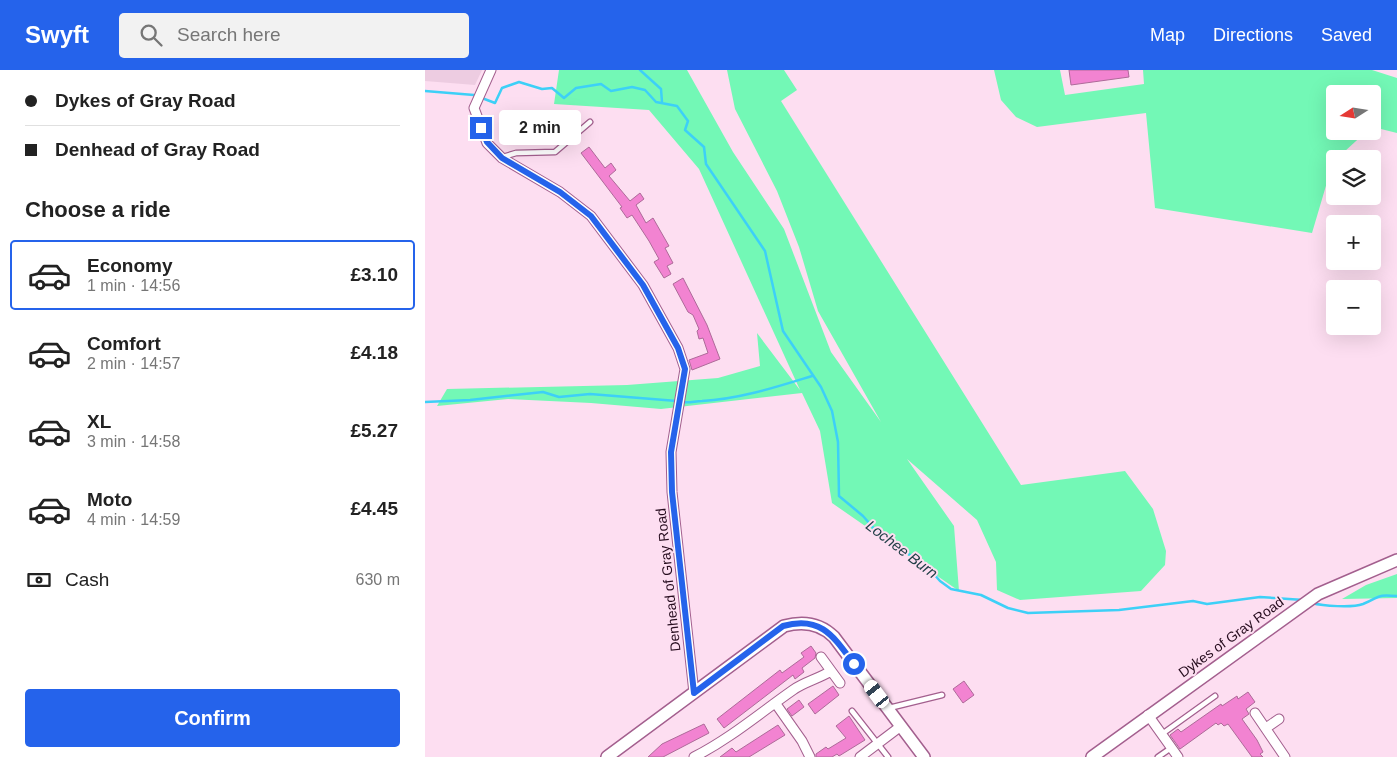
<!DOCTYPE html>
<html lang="en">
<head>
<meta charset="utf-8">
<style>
  :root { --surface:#fff; --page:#f2f2f2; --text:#222; --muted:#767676; --line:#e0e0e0; --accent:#2563eb }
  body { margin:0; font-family:Helvetica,sans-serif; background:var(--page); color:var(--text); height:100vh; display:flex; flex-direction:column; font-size:19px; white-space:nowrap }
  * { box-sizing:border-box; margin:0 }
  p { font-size:16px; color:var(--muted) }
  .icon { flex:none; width:28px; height:28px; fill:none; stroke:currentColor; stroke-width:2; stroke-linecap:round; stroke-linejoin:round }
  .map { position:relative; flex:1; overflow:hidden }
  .side { display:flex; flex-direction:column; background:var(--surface); width:425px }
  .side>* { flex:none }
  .guide { display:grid; align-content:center; height:110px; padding:0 25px; background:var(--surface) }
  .needle { width:32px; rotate:258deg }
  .controls { position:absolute; left:901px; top:15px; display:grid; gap:10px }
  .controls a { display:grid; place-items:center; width:55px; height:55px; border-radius:5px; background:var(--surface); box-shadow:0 5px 20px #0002; font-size:25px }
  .end { position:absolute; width:22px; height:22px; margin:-11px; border:6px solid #2563eb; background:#fff; box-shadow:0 0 0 2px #fff }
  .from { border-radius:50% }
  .bubble { position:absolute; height:35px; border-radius:5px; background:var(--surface); box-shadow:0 5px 20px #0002; font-size:16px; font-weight:800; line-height:35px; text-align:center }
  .car { position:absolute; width:15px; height:30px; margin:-15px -8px; border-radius:6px; box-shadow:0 0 4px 1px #0007; background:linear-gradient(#fff 24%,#345 0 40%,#fff 0 76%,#345 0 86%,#fff 0) }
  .guide b { display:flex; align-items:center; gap:18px; height:48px; font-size:19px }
  .guide b+b { border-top:1px solid var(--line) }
  .guide i { width:12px; height:12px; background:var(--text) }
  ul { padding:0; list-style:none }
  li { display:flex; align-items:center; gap:15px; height:70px; margin:0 10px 8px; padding:0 15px; border:2px solid transparent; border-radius:5px }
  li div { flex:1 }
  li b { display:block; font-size:19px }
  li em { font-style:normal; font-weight:800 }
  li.active { border-color:var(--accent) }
  li>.icon { width:45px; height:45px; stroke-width:1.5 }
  h2 { padding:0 25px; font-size:22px; line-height:60px }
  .pay { display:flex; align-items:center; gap:12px; height:55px; padding:0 25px; font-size:19px }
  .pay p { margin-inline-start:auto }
  .primary-button { display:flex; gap:10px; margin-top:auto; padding:10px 25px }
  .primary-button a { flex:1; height:58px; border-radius:5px; background:var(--accent); color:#fff; font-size:20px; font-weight:800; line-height:58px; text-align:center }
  header { display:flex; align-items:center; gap:30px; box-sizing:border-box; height:70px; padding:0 25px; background:var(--accent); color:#fff }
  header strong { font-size:24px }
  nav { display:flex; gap:28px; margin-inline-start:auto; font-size:18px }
  .search { width:350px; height:45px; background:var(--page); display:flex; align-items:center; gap:12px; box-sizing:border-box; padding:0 18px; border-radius:5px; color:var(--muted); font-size:19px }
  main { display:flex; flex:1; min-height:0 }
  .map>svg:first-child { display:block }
  .built { fill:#edcce1 }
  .green { fill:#73f8b6 }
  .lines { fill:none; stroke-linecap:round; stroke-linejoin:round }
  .stream { stroke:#3dd0f7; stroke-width:2.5 }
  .building { fill:#f283d1; stroke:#ae6a99 }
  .service-casing { stroke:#a35f8e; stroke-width:7 }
  .minor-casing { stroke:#a35f8e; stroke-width:11 }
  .tertiary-casing { stroke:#a35f8e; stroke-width:14 }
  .service { stroke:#fff; stroke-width:4.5 }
  .minor { stroke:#fff; stroke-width:9 }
  .tertiary { stroke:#fff; stroke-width:11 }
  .route { stroke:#2563eb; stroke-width:6 }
  .labels { text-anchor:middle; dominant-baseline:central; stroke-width:4; stroke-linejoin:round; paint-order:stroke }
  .street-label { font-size:14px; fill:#270d1f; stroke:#fddef1 }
  .water-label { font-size:15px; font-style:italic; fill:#213e47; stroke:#fddef1 }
</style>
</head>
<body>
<header>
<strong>Swyft</strong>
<div class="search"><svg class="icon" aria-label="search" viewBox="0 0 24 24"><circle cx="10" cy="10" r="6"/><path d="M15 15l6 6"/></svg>Search here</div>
<nav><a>Map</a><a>Directions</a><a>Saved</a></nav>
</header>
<main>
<section class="side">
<div class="guide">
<b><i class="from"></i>Dykes of Gray Road</b>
<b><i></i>Denhead of Gray Road</b>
</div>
<h2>Choose a ride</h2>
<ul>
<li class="active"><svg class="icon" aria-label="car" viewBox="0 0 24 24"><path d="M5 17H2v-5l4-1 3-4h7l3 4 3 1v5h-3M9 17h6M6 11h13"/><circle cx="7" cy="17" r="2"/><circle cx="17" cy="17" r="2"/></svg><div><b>Economy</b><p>1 min · 14:56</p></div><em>£3.10</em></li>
<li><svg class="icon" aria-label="car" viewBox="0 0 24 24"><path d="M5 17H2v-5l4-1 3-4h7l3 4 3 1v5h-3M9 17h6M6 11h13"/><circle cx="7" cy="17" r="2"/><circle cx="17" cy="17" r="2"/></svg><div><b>Comfort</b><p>2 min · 14:57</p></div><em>£4.18</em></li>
<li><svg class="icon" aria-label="car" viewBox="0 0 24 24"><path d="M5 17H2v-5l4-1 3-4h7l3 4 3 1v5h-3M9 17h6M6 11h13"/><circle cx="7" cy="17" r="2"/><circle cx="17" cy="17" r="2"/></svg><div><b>XL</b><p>3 min · 14:58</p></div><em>£5.27</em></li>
<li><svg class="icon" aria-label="car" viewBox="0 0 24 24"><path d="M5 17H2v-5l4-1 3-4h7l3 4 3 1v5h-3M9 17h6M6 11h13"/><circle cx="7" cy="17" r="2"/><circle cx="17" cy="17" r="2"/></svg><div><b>Moto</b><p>4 min · 14:59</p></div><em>£4.45</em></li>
</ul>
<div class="pay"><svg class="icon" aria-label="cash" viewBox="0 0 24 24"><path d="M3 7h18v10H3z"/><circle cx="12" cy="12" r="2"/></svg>Cash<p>630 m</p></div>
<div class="primary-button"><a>Confirm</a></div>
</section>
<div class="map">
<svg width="972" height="687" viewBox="0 0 972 687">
  <rect width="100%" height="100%" fill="#fddef1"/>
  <path class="built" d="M0,0H57L50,15L0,11Z"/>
  <path class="green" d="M134,0H262L308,82L359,159L406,282L456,352L393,241L374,177L352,121L310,39L302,0H359L372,20L356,31L596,415L700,401L728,439L741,481L740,495L716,521L595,530L572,520L571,492L552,450L482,389L529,456L534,521L407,433L395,361L377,323L236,339L166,333L83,329L12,336L22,319L202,315L293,308L335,296L332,263L375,320L274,99L224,40L129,34Z
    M569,0H635L640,25L719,14L718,0H947L972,8V63L948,57V24H910V61H942L908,92L887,163L730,138L721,43L612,57L591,47L576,30Z
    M972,504V528L917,529L941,515Z"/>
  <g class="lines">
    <path class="stream" d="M215,0L236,19L237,32
      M0,21L49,25L70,33L77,18L94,12L117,19L127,18L139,28L151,18L176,14L186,21L207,17L220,20L231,32L252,36L263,51L260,60L279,77L281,94L340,181L358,261L396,317L407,341L413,372L414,426L438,446L452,462L456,461L467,474L500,494L515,511L526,519L556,525L583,538L603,543L694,540L768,531L782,534L835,527L879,530
      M0,332L45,330L118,322L134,327L165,324L252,331
      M258,332C265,333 270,331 277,331C315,329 351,317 387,306
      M887,533C898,536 927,538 938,534C956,527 950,524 972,526"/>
  </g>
  <path class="building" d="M644,0H703L704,7L646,15Z
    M164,77L180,98L186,93L191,100L184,106L205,131L215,123L219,129L211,135L221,153L228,148L244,176L240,178L248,193L242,196L246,204L239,208L229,192L234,189L224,171L207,145L202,148L195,138L197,137L156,83Z
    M258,208L282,255L295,289L267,300L264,290L283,283L278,268L274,269L272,261L274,259L268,245L263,242L248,214Z
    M386,576L391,583L390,588L377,598L379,602L370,609L368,605L299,658L292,649L355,600L357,603L379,587L376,583Z
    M539,611L549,625L538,633L528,619Z
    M408,616L414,625L390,644L383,634Z
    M823,622L830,632L821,639L824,644L817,649L832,670L838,682L835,684L838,687H827L803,654L799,656L796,653L793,655L791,653L755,679L745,665L753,659L756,662L796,634L797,636L812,626L813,629Z
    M374,630L379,637L367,646L362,639Z
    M424,646L440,670L414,686L412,684L407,687H391V684L401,677L403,679L421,668L411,656Z
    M279,654L284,663L238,687H223L237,674Z
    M353,655L360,665L324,687H295L307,678L311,682Z"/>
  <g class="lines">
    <defs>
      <path id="service" d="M78,87L91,83L130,82L165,52
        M464,638L517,625
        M427,641L463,687
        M737,664L790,626
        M733,687L746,678"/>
      <path id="minor" d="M66,0L49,38L62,73L77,88L135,122L166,146L218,215L253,278L260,299L246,382L247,422L269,623
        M396,587L415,613
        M351,634L377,671L385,687
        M830,643L860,687
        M723,645L753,687
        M841,658L854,649
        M269,687C306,668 335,643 368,620C379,612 393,609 406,601
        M435,687L476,656"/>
      <path id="tertiary" d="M182,687L359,556C377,551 395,553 409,567L499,687
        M667,687L893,524L972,490"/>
    </defs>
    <use href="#service" class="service-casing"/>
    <use href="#minor" class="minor-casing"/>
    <use href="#tertiary" class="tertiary-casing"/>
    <use href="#service" class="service"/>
    <use href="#minor" class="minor"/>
    <use href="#tertiary" class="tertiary"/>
  </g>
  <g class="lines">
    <path class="route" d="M56,58L62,72L77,88L135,122L166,146L218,215L253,278L260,299L246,382L247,422L269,623L358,556C396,545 409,567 429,594"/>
  </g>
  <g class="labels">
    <g class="street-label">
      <text transform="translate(243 510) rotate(-96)">Denhead of Gray Road</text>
      <text transform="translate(806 567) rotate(-36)">Dykes of Gray Road</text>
    </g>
    <g class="water-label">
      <text transform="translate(477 479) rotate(37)">Lochee Burn</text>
    </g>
  </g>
</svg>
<div class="controls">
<a><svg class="needle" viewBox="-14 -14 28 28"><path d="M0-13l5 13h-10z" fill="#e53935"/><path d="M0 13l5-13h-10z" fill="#767676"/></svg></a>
<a><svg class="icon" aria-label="layers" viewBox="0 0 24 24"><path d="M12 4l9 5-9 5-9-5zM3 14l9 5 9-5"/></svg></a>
<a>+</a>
<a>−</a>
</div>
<i class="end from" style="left:429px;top:594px"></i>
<i class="end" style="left:56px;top:58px"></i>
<div class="bubble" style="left:74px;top:40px;width:82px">2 min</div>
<i class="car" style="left:452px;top:624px;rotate:323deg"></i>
</div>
</main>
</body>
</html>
